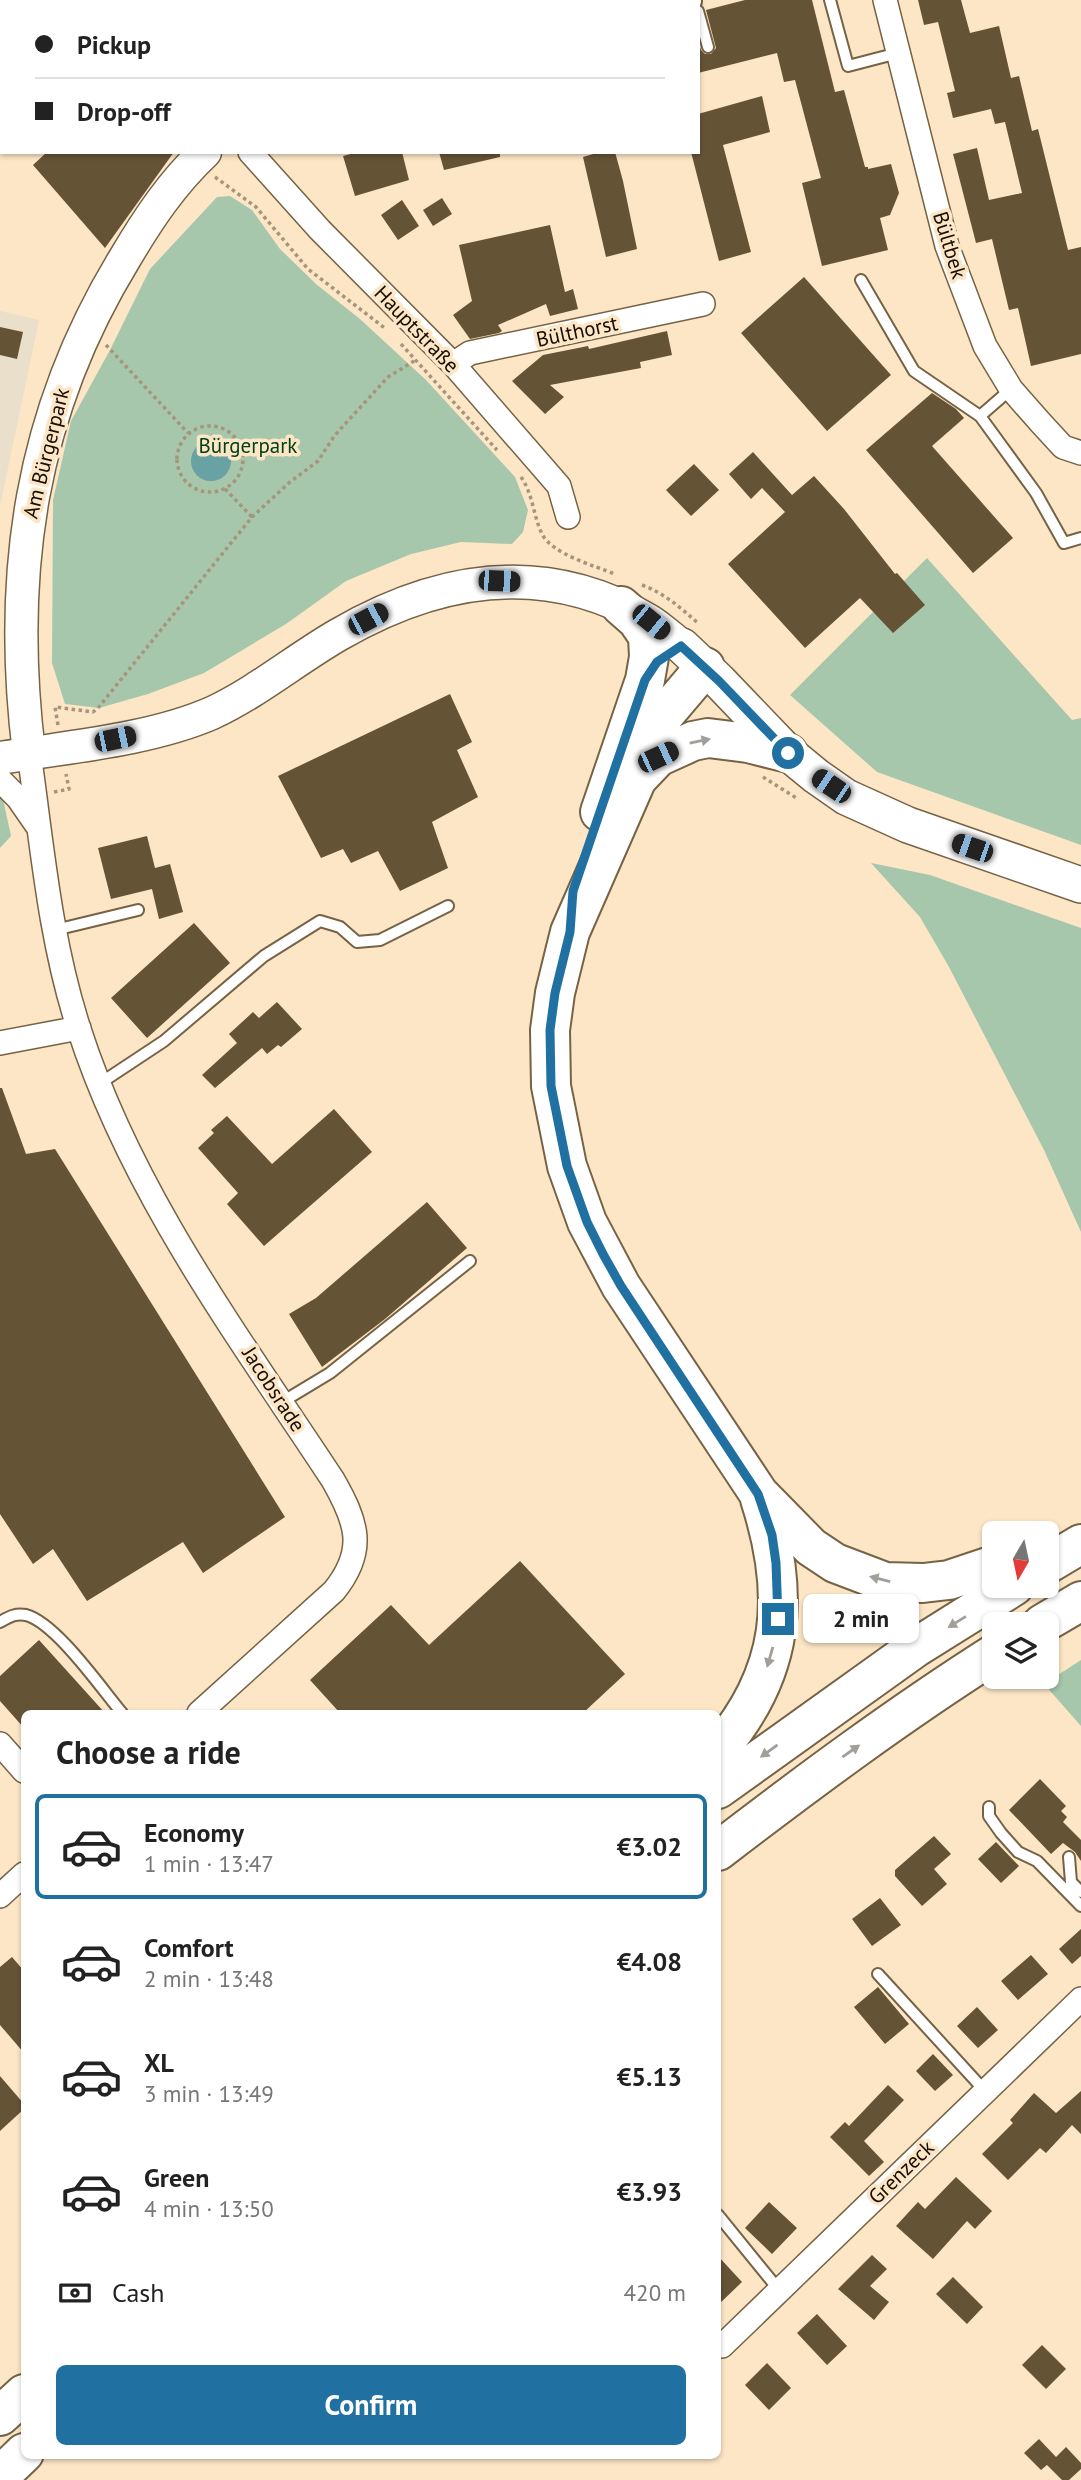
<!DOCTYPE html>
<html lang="en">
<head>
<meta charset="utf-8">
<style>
  :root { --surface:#fff; --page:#f2f2f2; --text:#222; --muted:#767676; --line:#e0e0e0; --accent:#2170a2 }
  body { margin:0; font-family:"PT Sans",sans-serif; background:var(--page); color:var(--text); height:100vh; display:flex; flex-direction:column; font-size:26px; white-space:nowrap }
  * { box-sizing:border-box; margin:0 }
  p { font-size:23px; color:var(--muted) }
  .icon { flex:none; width:38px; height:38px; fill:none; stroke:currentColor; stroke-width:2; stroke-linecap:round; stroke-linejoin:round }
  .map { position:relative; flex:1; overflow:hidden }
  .sheet { position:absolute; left:21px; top:1710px; width:700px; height:749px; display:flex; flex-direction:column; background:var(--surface); border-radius:10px; box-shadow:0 2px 5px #0004 }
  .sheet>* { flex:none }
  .banner { position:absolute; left:0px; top:0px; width:700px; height:154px; box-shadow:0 2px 5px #0004; display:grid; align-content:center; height:154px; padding:0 35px; background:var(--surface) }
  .needle { width:46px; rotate:189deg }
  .fabs { position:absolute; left:982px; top:1521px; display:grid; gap:14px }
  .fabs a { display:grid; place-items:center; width:77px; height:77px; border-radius:10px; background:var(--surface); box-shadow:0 2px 5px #0004; font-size:35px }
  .end { position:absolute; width:32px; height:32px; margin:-16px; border:9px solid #2170a2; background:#fff; box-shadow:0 0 0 4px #fff }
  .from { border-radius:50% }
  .bubble { position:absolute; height:49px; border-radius:10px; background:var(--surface); box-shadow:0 2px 5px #0004; font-size:23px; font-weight:600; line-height:49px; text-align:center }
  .car { position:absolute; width:21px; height:42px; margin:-21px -10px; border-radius:9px; box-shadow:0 0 5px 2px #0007; background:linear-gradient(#222 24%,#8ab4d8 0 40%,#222 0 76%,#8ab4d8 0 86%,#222 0) }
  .banner b { display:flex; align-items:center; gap:24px; height:66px; font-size:26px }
  .banner b+b { border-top:2px solid var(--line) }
  .banner i { width:18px; height:18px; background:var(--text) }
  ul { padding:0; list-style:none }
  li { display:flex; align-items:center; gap:21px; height:105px; margin:0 14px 10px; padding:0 21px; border:4px solid transparent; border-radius:10px }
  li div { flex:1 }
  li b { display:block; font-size:26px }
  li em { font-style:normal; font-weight:600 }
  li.on { border-color:var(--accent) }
  li>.icon { width:63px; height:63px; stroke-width:1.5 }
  h2 { padding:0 35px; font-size:32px; line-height:84px }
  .pay { display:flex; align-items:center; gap:18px; height:77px; padding:0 35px; font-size:26px }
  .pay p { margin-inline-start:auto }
  .action { display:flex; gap:14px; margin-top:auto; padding:14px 35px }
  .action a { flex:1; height:80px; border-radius:10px; background:var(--accent); color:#fff; font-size:28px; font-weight:600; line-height:80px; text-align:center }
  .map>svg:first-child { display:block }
  .industrial { fill:#e9dfca }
  .green { fill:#a6c7ac }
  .water { fill:#68a2a2 }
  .building { fill:#655336 }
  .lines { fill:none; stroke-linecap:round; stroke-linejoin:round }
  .lane-casing { stroke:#766345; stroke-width:14 }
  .street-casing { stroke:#766345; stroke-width:26 }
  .secondary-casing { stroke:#766345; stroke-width:35 }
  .primary-casing { stroke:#766345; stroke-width:38 }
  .highway-casing { stroke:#766345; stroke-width:42 }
  .path { stroke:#a5957c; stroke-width:3.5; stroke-dasharray:3.5 3.5; stroke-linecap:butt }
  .lane { stroke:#fff; stroke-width:10 }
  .street { stroke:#fff; stroke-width:23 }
  .secondary { stroke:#fff; stroke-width:32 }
  .primary { stroke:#fff; stroke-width:35 }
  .highway { stroke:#fff; stroke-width:38 }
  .oneway { fill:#a29f9b }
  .route { stroke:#2170a2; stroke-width:9 }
  .labels { text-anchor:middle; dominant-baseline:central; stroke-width:7; stroke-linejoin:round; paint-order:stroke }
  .street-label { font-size:21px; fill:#170f05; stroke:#fce6c5 }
  .park-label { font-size:21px; fill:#004119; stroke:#fce6c5 }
</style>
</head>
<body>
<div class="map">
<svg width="1081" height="2480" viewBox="0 0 1081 2480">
  <rect width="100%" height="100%" fill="#fce6c5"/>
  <path class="industrial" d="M0,311L39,320L0,506Z"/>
  <path class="green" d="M230,196L252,210L280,249L316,284L360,319L426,380L515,477L528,510L523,532L512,544L461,542L411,554L346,581L286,624L204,673L148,694L99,708L65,704L52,663L53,500L71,421L110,350L150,269L217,197Z
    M927,558L1072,720L1081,718V845L877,772L790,695Z
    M0,797L3,799L11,836L0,848Z
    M871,863L930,875L1081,928V1232L1044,1150L949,967L920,917Z
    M1081,1660V1726L1044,1684Z"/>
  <path class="water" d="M191 461a20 20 0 1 1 40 0a20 20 0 1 1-40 0Z"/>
  <path class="building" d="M745,0H812L835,92L844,90L865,167H868V169L891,164L899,193L890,215L880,218L888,250L822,266L802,183L821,178L795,80L784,82L777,53L698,73V41L701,50L705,54H711L716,48L706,10Z
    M918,0H961L970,33L999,26L1011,78L1019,76L1032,131L1038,129L1068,250L1081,247V354L1031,366L1018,308L1009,310L992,239L976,243L953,154L977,148L989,200L1022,193L1005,122L995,124L991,109L953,118L947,93L955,91L938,22L924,25Z
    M762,96L770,132L723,145L751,252L719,261L691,152H698V114Z
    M47,152H174L105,248L33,165Z
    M358,152H402L409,180L355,196L343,156Z
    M439,152H500V157L444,170Z
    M600,152H615L623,181L637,249L606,257L583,157Z
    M442,198L452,214L433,226L423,210Z
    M402,200L419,226L398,240L381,215Z
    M550,225L565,292L573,289L578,309L550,316L546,304L498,325L502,331L499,333L470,339L453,315L472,301L459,245Z
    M804,277L891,375L827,431L741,333Z
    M0,327L23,332L17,359L0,355Z
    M667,331L672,355L640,362L641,368L550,385L564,397L545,414L512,381L543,355L588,346L589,349Z
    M932,393L956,409L964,418L932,446L1013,538L973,573L866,450Z
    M753,452L792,495L814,476L844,509L895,574L897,573L925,605L893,633L860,598L805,648L728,564L785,512L762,488L751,499L729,474Z
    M694,464L719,490L691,516L666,490Z
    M450,694L472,742L457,750L478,797L432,822L448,868L400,891L378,851L351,863L343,849L321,858L278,776Z
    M147,836L155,868L170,864L183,912L159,919L152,889L111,899L98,848Z
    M194,923L230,963L147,1038L111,998Z
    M277,1002L302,1029L281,1047L278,1045L267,1054L262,1048L215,1088L202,1075L237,1043L229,1034L253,1012L259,1018Z
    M0,1088H2L26,1154L55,1149L285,1517L203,1573L183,1542L87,1601L53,1549L33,1564L0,1514Z
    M334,1109L372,1152L264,1246L227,1204L238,1193L198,1148L214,1133L211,1130L227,1116L272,1164Z
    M427,1202L467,1248L385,1319L322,1367L289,1314L316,1298Z
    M520,1561L625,1674L583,1713H340L310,1680L391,1605L429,1645Z
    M39,1640L105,1713H24V1728L0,1701V1676Z
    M1040,1779L1066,1806L1061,1811L1067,1817L1063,1822L1081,1840V1861L1075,1852L1063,1843L1051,1854L1009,1810Z
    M934,1836L951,1854L934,1869L947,1884L922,1906L895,1876V1870Z
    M996,1842L1019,1866L1001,1883L978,1859Z
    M880,1898L901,1925L872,1946L852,1919Z
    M1081,1929V1956L1072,1964L1059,1949Z
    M1031,1955L1048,1974L1018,2000L1001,1981Z
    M12,1957L24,1971V2053L0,2025V1967Z
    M878,1987L909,2024L885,2044L854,2007Z
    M977,2007L998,2030L978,2048L957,2026Z
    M933,2054L953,2075L935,2091L916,2071Z
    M0,2076L24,2104V2109L0,2131Z
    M888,2085L904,2100L864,2141L884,2162L869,2176L830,2137L845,2122L849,2126Z
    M1081,2091V2134L1072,2125L1046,2153L1040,2148L1008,2180L982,2154L1013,2123L1010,2120L1034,2093L1056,2113Z
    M956,2177L992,2211L975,2229L967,2221L933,2259L896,2226L918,2202L925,2209Z
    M769,2202L797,2228L772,2254L745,2228Z
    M872,2255L887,2269L870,2286L889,2302L874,2320L838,2289Z
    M718,2256L742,2282L718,2305Z
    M953,2277L983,2307L967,2324L936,2294Z
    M817,2314L847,2346L827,2365L797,2333Z
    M1042,2345L1066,2369L1046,2389L1022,2365Z
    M767,2363L791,2388L769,2410L745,2385Z
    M1039,2439L1056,2457L1066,2447L1081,2463V2469L1069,2480H1062L1047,2465L1041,2470L1024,2453Z"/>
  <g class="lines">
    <defs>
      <path id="lane" d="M696,0V2
        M830,0L848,66L898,53
        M698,11L708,47
        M861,280L914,371L980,416
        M1011,389L980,416L1036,493L1064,543L1081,538
        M55,930L138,910
        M99,1084L164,1041L264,956L320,921L340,927L357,942L380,940L448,906
        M282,1402L330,1373L470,1261
        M0,1622C9,1617 15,1613 26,1615C56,1623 101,1688 122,1713
        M989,1807V1816L1001,1833L1018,1852L1037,1861L1081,1906
        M1069,1857L1071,1882L1081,1892
        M878,1974L985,2091
        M718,2215L779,2290"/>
      <path id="street" d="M391,0L392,2
        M885,0L947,246L985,346L1011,389L1040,422L1063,447L1081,453
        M543,2L547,0
        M250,152L320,230L453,364L559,486L568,517
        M453,364L470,353L703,304
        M29,753C42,845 50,941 79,1029C132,1194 239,1337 333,1480C357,1522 367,1550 334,1591L199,1713
        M0,780L18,798L36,824
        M0,1043L79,1028
        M0,1744L24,1771
        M0,1896L24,1874
        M722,2346L1081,1999"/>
      <path id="secondary" d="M111,0L113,2
        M29,753C7,574 30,413 125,258C148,219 172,183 205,152
        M0,758C67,747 150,740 212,713C257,692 295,660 338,635C438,577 544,559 648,620C660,627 671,638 682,646"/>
      <path id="primary" d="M682,646L719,681L788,753L816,776L846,797L908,825L1081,885"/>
      <path id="highway" d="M788,753L748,743L708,738L693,741L658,757L637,779L570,932L555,993L550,1030L551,1086L567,1166L587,1222L621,1286L759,1494L811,1547L835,1563L885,1582L923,1583L949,1580L994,1565
        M628,766L649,733L705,667
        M600,812L645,680L649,657L648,636L637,620L621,606
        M1046,1565L1081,1544
        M1042,1624L1081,1601
        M718,1750C785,1673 791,1595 760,1499
        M718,1789L915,1648L1014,1586
        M718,1851C808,1782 898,1715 994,1654
        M0,2416L24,2394
        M0,2476L24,2453"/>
    </defs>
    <use href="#lane" class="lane-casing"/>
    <use href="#street" class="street-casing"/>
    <use href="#secondary" class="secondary-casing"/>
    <use href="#primary" class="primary-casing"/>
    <use href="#highway" class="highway-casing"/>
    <path class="path" d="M215,177L256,207L308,269L386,329
      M401,344L497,450
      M106,345L188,433
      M177 459a33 33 0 1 1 66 0a33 33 0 1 1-66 0Z
      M521,477C533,494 533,515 542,534C552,554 595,566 615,574
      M225,489L252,517
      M642,585C664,593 681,608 699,624
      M58,725L55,707L93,712L98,708L252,517L290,482L318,461L335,435L388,377L414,361
      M763,777L798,799
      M54,792L69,789L66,774"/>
    <use href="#lane" class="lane"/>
    <use href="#street" class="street"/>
    <use href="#secondary" class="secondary"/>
    <use href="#primary" class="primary"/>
    <use href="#highway" class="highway"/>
  </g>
  <defs><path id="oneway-solid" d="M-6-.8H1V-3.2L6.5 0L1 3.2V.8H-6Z" transform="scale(1.75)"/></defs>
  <g class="oneway">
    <use href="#oneway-solid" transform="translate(700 741) rotate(-11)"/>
    <use href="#oneway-solid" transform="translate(880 1579) rotate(-166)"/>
    <use href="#oneway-solid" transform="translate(957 1622) rotate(148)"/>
    <use href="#oneway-solid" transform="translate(770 1657) rotate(106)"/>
    <use href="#oneway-solid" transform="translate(769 1751) rotate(144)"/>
    <use href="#oneway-solid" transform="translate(851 1751) rotate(-35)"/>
  </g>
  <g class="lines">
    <path class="route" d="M778,1619L776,1563L772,1535L758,1494L621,1286L603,1254L587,1222L567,1166L551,1086L550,1030L555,993L570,932L573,891L645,680L657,662L681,646L719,681L788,753"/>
  </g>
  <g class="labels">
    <g class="street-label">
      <text transform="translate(950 245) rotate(73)">Bültbek</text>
      <text transform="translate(417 329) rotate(46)">Hauptstraße</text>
      <text transform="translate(577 331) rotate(-12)">Bülthorst</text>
      <text transform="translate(46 453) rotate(-76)">Am Bürgerpark</text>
      <text transform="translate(274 1389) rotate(57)">Jacobsrade</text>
      <text transform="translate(901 2172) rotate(-44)">Grenzeck</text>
    </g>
    <g class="park-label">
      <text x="248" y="445">Bürgerpark</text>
    </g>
  </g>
</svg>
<div class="fabs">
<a><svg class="needle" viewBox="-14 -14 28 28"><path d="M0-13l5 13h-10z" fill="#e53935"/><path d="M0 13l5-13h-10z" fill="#767676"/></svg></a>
<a><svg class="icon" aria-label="layers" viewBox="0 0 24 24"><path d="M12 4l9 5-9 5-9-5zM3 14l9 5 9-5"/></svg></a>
</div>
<i class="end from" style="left:788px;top:753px"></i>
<i class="end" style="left:778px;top:1619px"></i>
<div class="bubble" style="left:803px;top:1594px;width:116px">2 min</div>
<i class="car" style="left:499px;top:581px;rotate:92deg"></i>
<i class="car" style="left:368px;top:619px;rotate:62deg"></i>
<i class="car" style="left:651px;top:622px;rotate:129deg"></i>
<i class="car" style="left:115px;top:739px;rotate:78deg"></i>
<i class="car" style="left:658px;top:757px;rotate:65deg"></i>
<i class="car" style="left:831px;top:786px;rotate:304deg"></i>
<i class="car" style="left:972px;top:848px;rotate:289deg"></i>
<div class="banner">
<b><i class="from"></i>Pickup</b>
<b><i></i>Drop-off</b>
</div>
<section class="sheet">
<h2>Choose a ride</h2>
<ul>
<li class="on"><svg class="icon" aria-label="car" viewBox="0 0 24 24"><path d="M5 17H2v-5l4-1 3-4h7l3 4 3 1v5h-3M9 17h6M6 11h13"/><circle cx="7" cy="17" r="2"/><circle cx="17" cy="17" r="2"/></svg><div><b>Economy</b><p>1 min · 13:47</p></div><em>€3.02</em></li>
<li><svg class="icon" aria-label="car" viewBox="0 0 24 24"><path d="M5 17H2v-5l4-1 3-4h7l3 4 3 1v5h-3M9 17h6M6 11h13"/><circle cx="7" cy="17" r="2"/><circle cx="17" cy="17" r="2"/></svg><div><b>Comfort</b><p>2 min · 13:48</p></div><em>€4.08</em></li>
<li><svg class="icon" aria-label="car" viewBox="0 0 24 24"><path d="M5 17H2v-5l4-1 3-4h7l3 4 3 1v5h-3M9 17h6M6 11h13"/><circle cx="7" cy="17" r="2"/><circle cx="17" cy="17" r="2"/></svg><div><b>XL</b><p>3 min · 13:49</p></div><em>€5.13</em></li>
<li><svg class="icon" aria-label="car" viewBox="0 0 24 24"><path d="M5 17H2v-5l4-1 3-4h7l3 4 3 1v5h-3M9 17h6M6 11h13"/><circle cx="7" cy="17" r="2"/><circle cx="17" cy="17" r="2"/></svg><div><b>Green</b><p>4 min · 13:50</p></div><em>€3.93</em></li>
</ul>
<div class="pay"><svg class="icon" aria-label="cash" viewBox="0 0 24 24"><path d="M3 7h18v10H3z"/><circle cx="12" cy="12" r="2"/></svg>Cash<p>420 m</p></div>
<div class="action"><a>Confirm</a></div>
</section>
</div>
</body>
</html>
